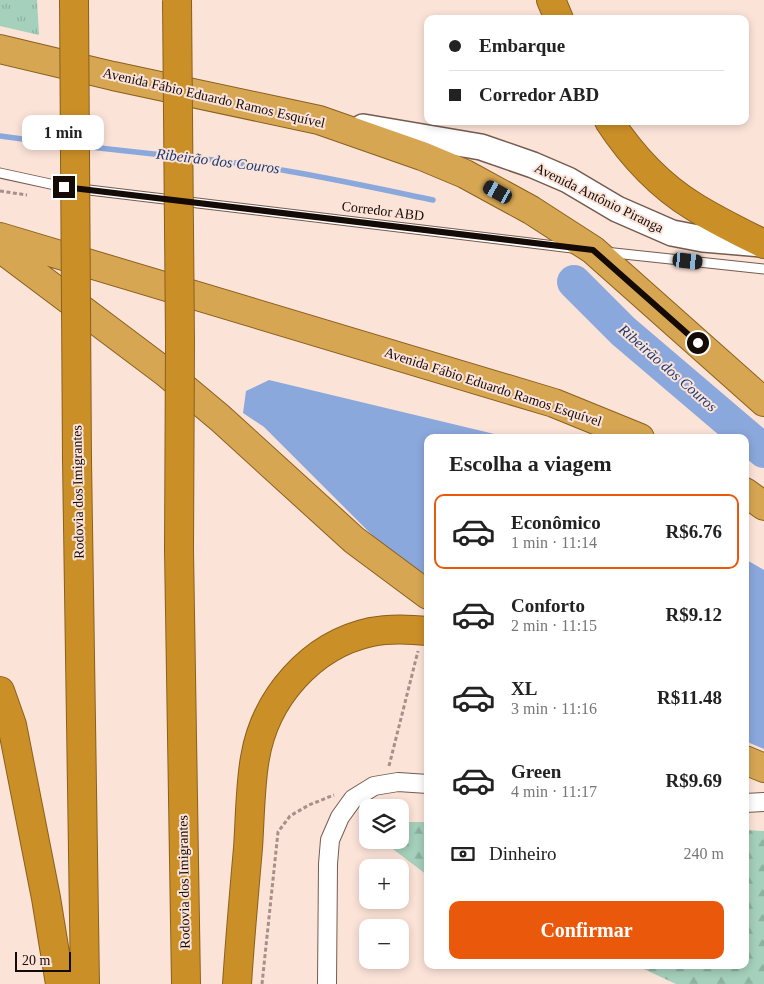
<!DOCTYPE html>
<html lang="pt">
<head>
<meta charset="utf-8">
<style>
  :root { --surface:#fff; --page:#f2f2f2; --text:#222; --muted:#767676; --line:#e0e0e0; --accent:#ea580c }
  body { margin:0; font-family:Georgia,serif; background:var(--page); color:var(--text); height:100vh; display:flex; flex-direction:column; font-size:19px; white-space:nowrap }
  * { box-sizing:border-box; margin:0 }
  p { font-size:16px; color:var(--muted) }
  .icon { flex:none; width:28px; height:28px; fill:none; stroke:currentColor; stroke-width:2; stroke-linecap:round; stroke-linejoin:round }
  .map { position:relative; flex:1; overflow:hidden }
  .panel { position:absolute; left:424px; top:434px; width:325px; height:535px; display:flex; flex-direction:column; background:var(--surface); border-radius:10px; box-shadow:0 2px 8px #0003 }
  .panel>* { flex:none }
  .guide { position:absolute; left:424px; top:15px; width:325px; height:110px; border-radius:10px; box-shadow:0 2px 8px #0003; display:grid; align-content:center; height:110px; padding:0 25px; background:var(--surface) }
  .controls { position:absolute; left:359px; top:799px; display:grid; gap:10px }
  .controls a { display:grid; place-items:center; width:50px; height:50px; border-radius:10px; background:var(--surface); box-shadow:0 2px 8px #0003; font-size:25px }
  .scale { position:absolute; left:15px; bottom:12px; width:56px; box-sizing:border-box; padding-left:5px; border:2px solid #140a06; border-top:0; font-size:14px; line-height:18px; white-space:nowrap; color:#140a06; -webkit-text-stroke:4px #fce3d8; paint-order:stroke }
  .end { position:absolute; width:22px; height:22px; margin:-11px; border:6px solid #140a06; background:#fff; box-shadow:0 0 0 2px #fff }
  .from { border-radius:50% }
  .bubble { position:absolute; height:35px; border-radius:10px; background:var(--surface); box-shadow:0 2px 8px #0003; font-size:16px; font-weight:600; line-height:35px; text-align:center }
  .car { position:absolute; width:15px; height:30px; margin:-15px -8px; border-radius:6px; box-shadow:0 0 4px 1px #0007; background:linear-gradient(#222 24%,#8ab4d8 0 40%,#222 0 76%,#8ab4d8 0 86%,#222 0) }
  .guide b { display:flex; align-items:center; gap:18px; height:48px; font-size:19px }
  .guide b+b { border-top:1px solid var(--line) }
  .guide i { width:12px; height:12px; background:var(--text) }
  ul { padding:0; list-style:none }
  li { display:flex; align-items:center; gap:15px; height:75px; margin:0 10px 8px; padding:0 15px; border:2px solid transparent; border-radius:10px }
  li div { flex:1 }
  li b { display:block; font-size:19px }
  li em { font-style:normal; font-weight:600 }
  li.on { border-color:var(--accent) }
  li>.icon { width:45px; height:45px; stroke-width:1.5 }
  h2 { padding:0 25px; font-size:22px; line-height:60px }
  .pay { display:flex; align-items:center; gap:12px; height:55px; padding:0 25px; font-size:19px }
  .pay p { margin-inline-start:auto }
  .action { display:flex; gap:10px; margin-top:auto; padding:10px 25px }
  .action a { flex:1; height:58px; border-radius:10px; background:var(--accent); color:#fff; font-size:20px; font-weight:600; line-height:58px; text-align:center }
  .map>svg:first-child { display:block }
  .grass { fill:url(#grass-tufts) }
  .forest { fill:url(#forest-firs) }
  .water { fill:#8ba8dc }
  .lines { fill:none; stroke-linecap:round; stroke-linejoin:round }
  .stream { stroke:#8ba8dc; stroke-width:5.5 }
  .river { stroke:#8ba8dc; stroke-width:34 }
  .service-casing { stroke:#755b4f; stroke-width:11 }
  .minor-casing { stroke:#755b4f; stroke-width:20 }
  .secondary-casing { stroke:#755b4f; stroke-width:28 }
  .trunk-casing { stroke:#8b601c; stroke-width:30 }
  .motorway-casing { stroke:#8b601c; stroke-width:30 }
  .path { stroke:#a59189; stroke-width:3; stroke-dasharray:4 2.5; stroke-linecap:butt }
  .service { stroke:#fff; stroke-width:9 }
  .minor { stroke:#fff; stroke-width:18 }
  .secondary { stroke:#fff; stroke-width:25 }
  .trunk { stroke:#d6a653; stroke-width:28 }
  .motorway { stroke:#cb8f28; stroke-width:28 }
  .motorway-bridge-casing { stroke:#8b601c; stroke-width:30; stroke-linecap:butt }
  .motorway-bridge { stroke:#cb8f28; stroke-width:28 }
  .route { stroke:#140a06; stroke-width:6 }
  .labels { text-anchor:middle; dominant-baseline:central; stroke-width:4; stroke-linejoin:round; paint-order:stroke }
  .street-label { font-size:14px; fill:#140a06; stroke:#fce3d8 }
  .water-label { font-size:15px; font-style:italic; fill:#183977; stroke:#fce3d8 }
</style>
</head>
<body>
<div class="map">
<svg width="764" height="984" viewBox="0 0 764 984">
  <defs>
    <pattern id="grass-tufts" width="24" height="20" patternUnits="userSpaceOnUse" patternTransform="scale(1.25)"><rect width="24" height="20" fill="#a5d0bb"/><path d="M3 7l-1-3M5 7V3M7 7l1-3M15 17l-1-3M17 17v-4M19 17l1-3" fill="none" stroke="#8db19f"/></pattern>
    <pattern id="forest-firs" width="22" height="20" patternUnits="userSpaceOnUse" patternTransform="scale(1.25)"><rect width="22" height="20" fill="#a5d0bb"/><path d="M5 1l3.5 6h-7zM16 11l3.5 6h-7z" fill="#8db19f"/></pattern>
  </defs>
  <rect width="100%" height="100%" fill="#fce3d8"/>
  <path class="grass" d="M0,0H37L39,35L0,26Z"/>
  <path class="forest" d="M400,822H427V875L389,846V840H400Z
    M745,830L764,831V984H676L635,965H745Z"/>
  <path class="water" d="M269,380L507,437L428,438L427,578L383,546L264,427L243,413L246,391Z
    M745,559L764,570V749L745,741Z"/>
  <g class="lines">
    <path class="stream" d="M0,136L67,145
      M81,146L172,156
      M186,157C270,165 351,183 433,200"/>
    <path class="river" d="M574,282L623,331L764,451"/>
    <defs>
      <path id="service" d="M0,173L64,187L572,248
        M605,252L764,269"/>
      <path id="minor" d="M745,803L764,802
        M327,984L328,864L330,840L340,817L353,799L374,786L398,782L428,784"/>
      <path id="secondary" d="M363,127L481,147L533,165L568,180L617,209L672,233L703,239L762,244"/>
      <path id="trunk" d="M0,49L113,76L319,120L422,156L465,174L531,210L593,250L764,402
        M0,237L554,403L640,438
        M0,248L165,372L220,418L354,540L428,595
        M745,492L764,506
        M745,760L764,768"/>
      <path id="motorway" d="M551,0L559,19
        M609,121C630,153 659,185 693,206C715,220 740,232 764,244
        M77,460L85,984
        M179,550L186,984
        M0,691L12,725L46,898L60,984
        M237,984C240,939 244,893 248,848C250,820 250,785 255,758C265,698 311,645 371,632C390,628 409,629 428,631"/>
    </defs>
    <use href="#service" class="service-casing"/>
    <use href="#minor" class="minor-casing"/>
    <use href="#secondary" class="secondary-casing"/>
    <use href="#trunk" class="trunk-casing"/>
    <use href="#motorway" class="motorway-casing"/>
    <path class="path" d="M0,191L27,195
      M389,766L418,651
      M262,984L278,832L290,816L309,805L334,795"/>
    <use href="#service" class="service"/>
    <use href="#minor" class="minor"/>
    <use href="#secondary" class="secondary"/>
    <use href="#trunk" class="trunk"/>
    <use href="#motorway" class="motorway"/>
    <defs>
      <path id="motorway-bridge" d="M74,0L77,460
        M177,0L180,342L179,550"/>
    </defs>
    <use href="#motorway-bridge" class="motorway-bridge-casing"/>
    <use href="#motorway-bridge" class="motorway-bridge"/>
  </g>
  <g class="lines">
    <path class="route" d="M64,187L593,250L698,343"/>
  </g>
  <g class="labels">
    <g class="street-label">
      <text transform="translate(214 98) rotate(13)">Avenida Fábio Eduardo Ramos Esquível</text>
      <text transform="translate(599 198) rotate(26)">Avenida Antônio Piranga</text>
      <text transform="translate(383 211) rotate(7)">Corredor ABD</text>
      <text transform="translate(493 387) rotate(18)">Avenida Fábio Eduardo Ramos Esquível</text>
      <text transform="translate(78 492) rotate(-91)">Rodovia dos Imigrantes</text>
      <text transform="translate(184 882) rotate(-91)">Rodovia dos Imigrantes</text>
    </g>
    <g class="water-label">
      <text transform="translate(218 161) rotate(7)">Ribeirão dos Couros</text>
      <text transform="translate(668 368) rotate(41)">Ribeirão dos Couros</text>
    </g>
  </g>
</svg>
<div class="controls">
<a><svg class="icon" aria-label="layers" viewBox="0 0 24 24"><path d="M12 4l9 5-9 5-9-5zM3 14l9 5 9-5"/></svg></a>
<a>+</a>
<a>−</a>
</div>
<div class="scale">20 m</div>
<i class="end from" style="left:698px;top:343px"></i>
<i class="end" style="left:64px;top:187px"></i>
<div class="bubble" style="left:22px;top:115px;width:82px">1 min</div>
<i class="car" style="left:498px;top:192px;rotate:299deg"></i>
<i class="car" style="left:688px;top:261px;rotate:96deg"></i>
<div class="guide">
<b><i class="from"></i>Embarque</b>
<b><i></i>Corredor ABD</b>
</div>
<section class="panel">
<h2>Escolha a viagem</h2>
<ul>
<li class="on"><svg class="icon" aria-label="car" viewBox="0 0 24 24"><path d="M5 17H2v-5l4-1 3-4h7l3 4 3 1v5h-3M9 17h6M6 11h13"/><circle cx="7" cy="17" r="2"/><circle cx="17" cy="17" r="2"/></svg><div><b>Econômico</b><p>1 min · 11:14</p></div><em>R$6.76</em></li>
<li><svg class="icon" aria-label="car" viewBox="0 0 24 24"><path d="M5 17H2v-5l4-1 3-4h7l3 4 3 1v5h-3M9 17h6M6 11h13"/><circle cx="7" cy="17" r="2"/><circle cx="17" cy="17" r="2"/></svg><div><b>Conforto</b><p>2 min · 11:15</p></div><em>R$9.12</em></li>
<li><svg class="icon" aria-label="car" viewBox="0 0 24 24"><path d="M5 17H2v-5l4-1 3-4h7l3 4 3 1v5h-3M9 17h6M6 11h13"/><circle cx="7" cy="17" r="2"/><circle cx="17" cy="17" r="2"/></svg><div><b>XL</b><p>3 min · 11:16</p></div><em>R$11.48</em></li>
<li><svg class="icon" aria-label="car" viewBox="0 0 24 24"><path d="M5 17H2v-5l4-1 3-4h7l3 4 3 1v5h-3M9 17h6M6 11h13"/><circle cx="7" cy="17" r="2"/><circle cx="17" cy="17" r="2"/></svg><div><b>Green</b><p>4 min · 11:17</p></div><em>R$9.69</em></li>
</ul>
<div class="pay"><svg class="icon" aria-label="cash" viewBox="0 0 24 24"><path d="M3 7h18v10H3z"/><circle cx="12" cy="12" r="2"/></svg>Dinheiro<p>240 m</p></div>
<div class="action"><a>Confirmar</a></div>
</section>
</div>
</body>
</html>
